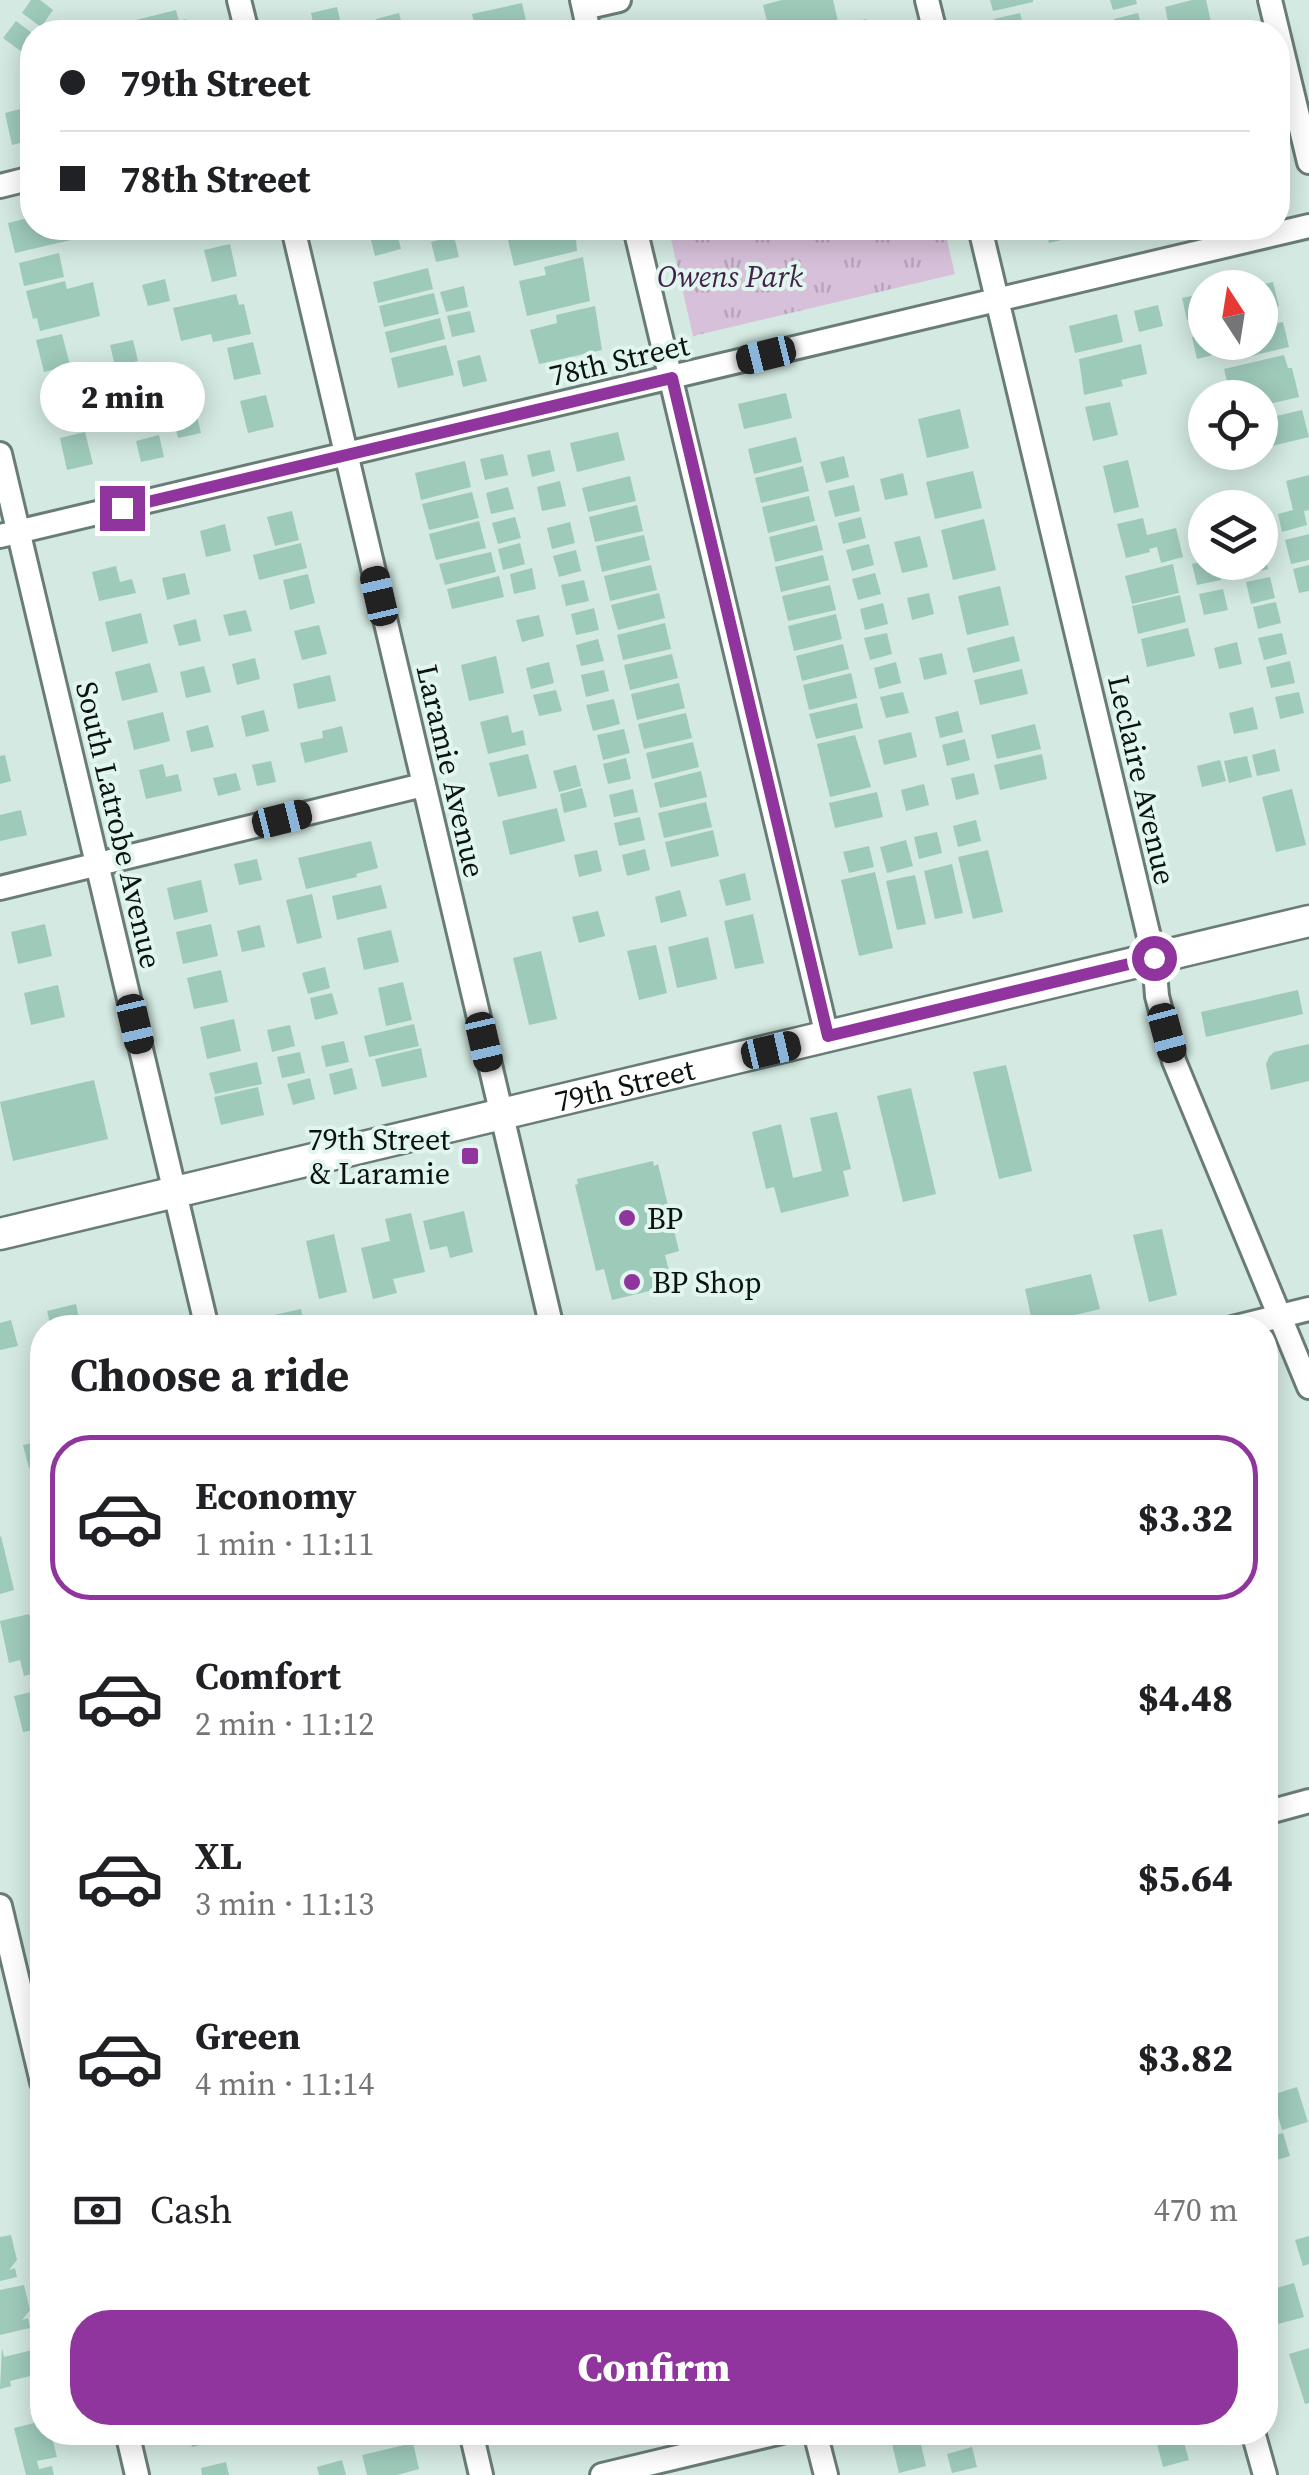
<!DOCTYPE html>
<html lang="en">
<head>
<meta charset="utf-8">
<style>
  :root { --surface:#fff; --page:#f6f6f6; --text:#202124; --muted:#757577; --line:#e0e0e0; --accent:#90349e }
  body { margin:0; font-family:"Source Serif 4",serif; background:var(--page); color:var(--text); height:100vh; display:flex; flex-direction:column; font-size:38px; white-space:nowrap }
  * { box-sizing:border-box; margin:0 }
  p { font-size:32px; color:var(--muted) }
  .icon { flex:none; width:55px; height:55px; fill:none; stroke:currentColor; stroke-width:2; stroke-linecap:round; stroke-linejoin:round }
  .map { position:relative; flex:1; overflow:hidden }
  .details { position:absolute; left:30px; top:1315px; width:1248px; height:1130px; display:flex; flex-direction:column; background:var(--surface); border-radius:40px; box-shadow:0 5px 25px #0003 }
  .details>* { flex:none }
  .hud { position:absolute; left:20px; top:20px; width:1270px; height:220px; border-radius:40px; box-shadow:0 5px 25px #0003; display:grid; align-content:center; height:220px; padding:0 40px; background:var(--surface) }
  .needle { width:65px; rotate:348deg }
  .fabs { position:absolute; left:1188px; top:270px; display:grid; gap:20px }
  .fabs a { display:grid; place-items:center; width:90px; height:90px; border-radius:50%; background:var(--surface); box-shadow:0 5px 25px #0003; font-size:50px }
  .end { position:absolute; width:45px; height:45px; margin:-22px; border:12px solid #90349e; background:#fff; box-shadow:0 0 0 5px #fff }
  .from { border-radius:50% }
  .bubble { position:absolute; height:70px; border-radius:35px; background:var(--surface); box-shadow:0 5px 25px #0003; font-size:32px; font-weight:800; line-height:70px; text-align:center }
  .car { position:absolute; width:30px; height:60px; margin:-30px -15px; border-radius:12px; box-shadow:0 0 8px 2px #0007; background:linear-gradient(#222 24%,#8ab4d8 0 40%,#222 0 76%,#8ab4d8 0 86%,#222 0) }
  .hud b { display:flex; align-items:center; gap:35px; height:95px; font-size:38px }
  .hud b+b { border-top:2px solid var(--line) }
  .hud i { width:25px; height:25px; background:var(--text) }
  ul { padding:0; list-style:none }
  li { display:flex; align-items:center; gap:30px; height:165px; margin:0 20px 15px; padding:0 20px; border:5px solid transparent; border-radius:40px }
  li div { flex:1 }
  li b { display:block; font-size:38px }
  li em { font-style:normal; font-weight:800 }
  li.on { border-color:var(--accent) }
  li>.icon { width:90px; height:90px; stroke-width:1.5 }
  h2 { padding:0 40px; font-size:45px; line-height:120px }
  .pay { display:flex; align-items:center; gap:25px; height:110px; padding:0 40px; font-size:38px }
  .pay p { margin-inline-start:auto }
  .primary-button { display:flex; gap:20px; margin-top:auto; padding:20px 40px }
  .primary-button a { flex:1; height:115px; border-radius:40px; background:var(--accent); color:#fff; font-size:40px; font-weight:800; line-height:115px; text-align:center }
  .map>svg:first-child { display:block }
  .park { fill:url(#park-tufts) }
  .building { fill:#9ecaba }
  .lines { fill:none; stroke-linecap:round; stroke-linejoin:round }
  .minor-casing { stroke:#697d76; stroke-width:28 }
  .secondary-casing { stroke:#697d76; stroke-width:35 }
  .minor { stroke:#fff; stroke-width:22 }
  .secondary { stroke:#fff; stroke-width:30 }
  .route { stroke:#90349e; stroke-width:12 }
  .poi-dot { fill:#90349e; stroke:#e0f6ee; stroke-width:4 }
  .labels { text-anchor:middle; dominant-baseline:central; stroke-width:8; stroke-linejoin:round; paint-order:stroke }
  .park-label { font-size:30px; font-style:italic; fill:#45224a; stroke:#e0f6ee }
  .street-label { font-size:30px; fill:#0b1310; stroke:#e0f6ee }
  .poi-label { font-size:30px; fill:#0b1310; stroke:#e0f6ee; text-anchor:start }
</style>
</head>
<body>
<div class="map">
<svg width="1309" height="2475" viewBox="0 0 1309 2475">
  <defs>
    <pattern id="park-tufts" width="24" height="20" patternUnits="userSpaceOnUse" patternTransform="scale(2.5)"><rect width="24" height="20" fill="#d7c0da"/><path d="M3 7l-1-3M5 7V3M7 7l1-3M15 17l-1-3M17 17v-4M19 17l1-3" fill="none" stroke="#b7a4ba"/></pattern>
  </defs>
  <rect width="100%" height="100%" fill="#d3e9e1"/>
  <path class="park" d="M722,228H944L955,274L693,336L671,239Z"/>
  <path class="building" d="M31,0H40L53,10L41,27L22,13Z
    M782,0H833L839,26L866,19L870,32H743L741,27L767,21L763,5Z
    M990,0H1033V2L993,11Z
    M1110,0H1136L1137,4L1113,10Z
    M1192,0H1206L1211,22L1170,31L1165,7Z
    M522,3L527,25L517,27L518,32H476L472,14Z
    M337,7L343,32H315L311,13Z
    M176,10L179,21L186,19L189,32H139L136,20Z
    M399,13L404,32H379L376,19Z
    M1020,13L1025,32H997L994,19Z
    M1138,13L1143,32H1117L1114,19Z
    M16,21L32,33L22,52L3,38Z
    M31,106L32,140L12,145L5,113Z
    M32,217V228H68L71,240L15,253L8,223Z
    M368,228H396L401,249L375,256Z
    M520,228H575L577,251L514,266L506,231Z
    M1046,228H1106V229L1049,243Z
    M454,236L459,257L436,262L431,242Z
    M230,244L237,276L212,282L204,250Z
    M59,253L64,277L24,286L19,263Z
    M583,257L590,301L527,316L519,281L546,275L544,267Z
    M428,268L433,289L378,303L373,282Z
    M165,279L170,301L148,306L142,285Z
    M65,281L67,289L93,282L100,316L40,331L37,318L33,319L26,291Z
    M1273,282L1279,306L1260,310V285Z
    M464,286L468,307L446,312L440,292Z
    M434,293L439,314L384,327L379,306Z
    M1205,293V315L1187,320L1182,298Z
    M236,294L239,305L244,304L251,334L213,342L211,334L181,341L173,308Z
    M1158,305L1163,326L1139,332L1134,311Z
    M595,306L602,350L539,364L530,330L557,323L556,315Z
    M470,311L475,332L452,337L447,316Z
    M1117,314L1123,342L1075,353L1069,326Z
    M440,318L445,339L390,353L385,332Z
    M1283,322L1289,347L1243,358L1240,342H1260V327Z
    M62,334L70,365L44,372L36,340Z
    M1205,334V342H1218L1221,353L1197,359L1192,337Z
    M133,340L138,361L115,366L110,345Z
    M253,342L261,374L234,380L227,348Z
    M1141,344L1147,374L1121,380L1123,386L1084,395L1079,359Z
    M446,345L454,375L398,388L391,358Z
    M480,355L487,381L463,387L457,361Z
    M1284,355L1288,368H1292L1299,397L1261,406L1260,398H1231L1224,369Z
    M75,383L82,415L56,421L49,389Z
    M141,392L146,413L123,419L118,398Z
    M786,393L792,418L744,429L738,404Z
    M266,395L274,427L248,433L240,401Z
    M1110,402L1118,435L1093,441L1085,407Z
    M960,409L969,448L927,458L918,419Z
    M1302,410L1309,437L1260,449V420Z
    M196,412L201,433L178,438L173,417Z
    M85,432L93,464L67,470L60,438Z
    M618,432L625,460L577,472L570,443Z
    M159,435L164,457L141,462L136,441Z
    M796,437L802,462L754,474L748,449Z
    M550,450L555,471L532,477L527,455Z
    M503,454L508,475L485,480L480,459Z
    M844,456L849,477L826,483L820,462Z
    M1128,460L1139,507L1114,513L1103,466Z
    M465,461L471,487L421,500L415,473Z
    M803,466L809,491L761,503L755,478Z
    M973,471L982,508L935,519L926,482Z
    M903,473L908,495L885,500L880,479Z
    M1309,475V510L1304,511L1307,525L1282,532L1278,514L1293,510L1286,481Z
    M630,476L636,501L588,512L582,488Z
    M560,481L566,506L542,511L537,487Z
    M854,485L860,511L835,517L828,491Z
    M508,487L514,509L491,514L486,493Z
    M472,492L479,518L429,530L422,504Z
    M809,496L815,521L768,533L762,507Z
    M637,505L643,531L595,542L589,517Z
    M292,511L299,540L275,546L267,517Z
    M515,517L521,538L498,544L492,523Z
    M861,517L866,538L843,544L838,523Z
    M1143,518L1147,535L1176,528L1183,557L1161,563L1157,547L1149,549L1150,552L1126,558L1117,524Z
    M984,519L996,570L953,580L941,530Z
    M479,521L486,548L436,560L429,534Z
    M570,522L575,543L552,549L547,528Z
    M225,524L231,551L206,557L200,531Z
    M817,525L823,550L775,562L769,537Z
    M1309,534V560L1291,564L1285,540Z
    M644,535L650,560L602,572L596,546Z
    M920,536L928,567L902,573L894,542Z
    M301,543L307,568L259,580L253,555Z
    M520,543L525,564L503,570L498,549Z
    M869,544L874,565L852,571L846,550Z
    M1263,548L1268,569L1245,575L1242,562H1260V549Z
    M576,550L581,571L559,577L553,556Z
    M491,552L496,572L445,585L439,564Z
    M823,555L829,580L781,592L775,567Z
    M1205,561L1217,562L1221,580L1197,585L1192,564Z
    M1173,564L1179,593L1132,604L1125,576Z
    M651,565L657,590L610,601L604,576Z
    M1309,565V591L1299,593L1293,569Z
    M116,566L120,582L132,579L136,593L99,601L92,572Z
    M532,568L536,589L514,594L510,574Z
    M185,573L190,594L167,600L162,578Z
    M875,573L881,594L858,600L852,579Z
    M308,574L315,603L290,610L283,580Z
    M499,576L504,597L452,609L447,589Z
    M1270,577L1275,598L1251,604L1246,582Z
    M584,580L589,601L566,606L561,585Z
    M830,585L836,610L788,621L782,596Z
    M1000,586L1009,625L967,635L958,596Z
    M1223,589L1228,610L1204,615L1199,594Z
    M659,593L665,618L618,630L611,605Z
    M929,593L934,614L912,620L907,598Z
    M1180,595L1186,622L1138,634L1132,606Z
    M1276,602L1281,623L1258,629L1253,607Z
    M883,603L888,624L865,630L860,609Z
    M594,608L599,630L576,635L571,614Z
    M246,610L252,631L229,636L223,615Z
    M141,613L148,643L112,652L105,622Z
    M836,614L842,639L794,651L788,626Z
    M539,615L544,636L522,642L516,620Z
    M196,619L201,641L179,646L173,625Z
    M665,623L671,649L623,660L617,635Z
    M319,625L327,654L302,660L294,631Z
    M1188,628L1195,656L1147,667L1141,639Z
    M887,633L892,654L870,660L864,638Z
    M1282,633L1287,654L1264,660L1258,638Z
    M1014,636L1020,661L973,673L967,648Z
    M598,639L604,661L581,666L576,645Z
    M1237,642L1242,664L1219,669L1214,648Z
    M843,644L849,669L802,681L796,656Z
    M942,653L947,674L924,680L919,658Z
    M672,654L678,678L630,690L624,665Z
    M496,656L504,693L469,701L461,665Z
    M255,658L260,679L237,685L232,664Z
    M1290,661L1295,683L1271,688L1266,667Z
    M549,662L554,683L531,689L526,668Z
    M896,662L901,683L879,689L874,668Z
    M150,663L158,692L122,701L115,672Z
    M204,666L211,692L186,698L180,672Z
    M1022,669L1028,694L980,705L974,680Z
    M604,670L609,691L586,697L581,675Z
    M851,673L857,698L809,710L803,685Z
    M330,675L336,701L298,709L293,684Z
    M679,683L685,708L637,720L631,694Z
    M556,690L562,711L539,716L533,695Z
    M903,692L909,713L886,718L880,697Z
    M1299,692L1304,713L1280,719L1275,697Z
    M614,699L620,724L593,731L586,705Z
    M857,703L863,728L816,739L809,714Z
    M1253,707L1258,729L1234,734L1229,713Z
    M264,710L269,731L246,737L241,716Z
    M958,711L963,732L940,738L935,717Z
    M163,712L170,741L134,750L127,721Z
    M686,713L692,738L644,749L638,724Z
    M508,715L512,733L523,730L526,745L488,754L480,722Z
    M1035,724L1041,749L997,759L991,735Z
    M208,725L214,747L191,752L186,731Z
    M342,726L348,752L305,763L300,743L323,738L322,731Z
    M624,729L630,753L603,760L597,735Z
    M911,732L917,757L884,765L878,740Z
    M855,735L871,787L830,797L817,744Z
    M965,739L970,760L947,766L942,745Z
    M693,742L699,767L652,779L646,753Z
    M1275,749L1280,771L1257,776L1252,755Z
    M528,754L537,788L498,797L489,763Z
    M1042,754L1047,779L1000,790L994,765Z
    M5,755L11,781L0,784V756Z
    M1247,756L1252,777L1229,783L1224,761Z
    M626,758L631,779L608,784L603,764Z
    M1220,760L1226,781L1202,787L1197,766Z
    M271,761L276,782L257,786L252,765Z
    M163,764L166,777L178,774L182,791L146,799L139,770Z
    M576,765L581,786L559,792L553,771Z
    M701,771L707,797L660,808L654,783Z
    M236,773L241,790L218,796L213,778Z
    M974,773L979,794L956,800L951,778Z
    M924,784L929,805L906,811L901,790Z
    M582,788L587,807L564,813L560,794Z
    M633,789L638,812L614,817L609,795Z
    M1292,789L1306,845L1276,852L1262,797Z
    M877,792L883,817L835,828L829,803Z
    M706,802L712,827L664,838L658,813Z
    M557,808L565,841L510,855L502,821Z
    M21,810L27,835L0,841V815Z
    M640,817L645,840L619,846L614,823Z
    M976,820L981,841L958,847L953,826Z
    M713,830L719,856L671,867L665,842Z
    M937,832L942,853L919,859L914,837Z
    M906,840L913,866L887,873L880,847Z
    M371,841L378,868L356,874L357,877L306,889L298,858Z
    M869,846L874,867L849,873L843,852Z
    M645,849L650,870L627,876L622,855Z
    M597,850L602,871L579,877L574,855Z
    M988,850L1003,912L973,919L958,857Z
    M257,859L262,880L239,885L234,864Z
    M952,864L963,913L935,919L924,871Z
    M875,872L893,948L859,956L841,880Z
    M745,873L751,900L726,906L719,880Z
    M915,875L926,924L897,930L886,881Z
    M201,880L208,912L174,920L167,888Z
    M381,885L387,908L337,920L332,896Z
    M680,890L687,916L661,923L655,897Z
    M312,894L322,938L297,944L286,900Z
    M598,911L605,936L579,943L572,917Z
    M753,914L764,963L735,969L724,921Z
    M45,924L52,956L18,964L11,932Z
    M211,924L218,956L183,964L176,932Z
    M260,925L265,947L242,952L237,931Z
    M391,930L399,962L364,970L357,938Z
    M708,937L717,979L677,988L668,947Z
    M656,945L667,993L639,1000L627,951Z
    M541,951L557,1019L529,1025L513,958Z
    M325,967L330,988L308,994L302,973Z
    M221,970L228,1002L194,1009L187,978Z
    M403,982L412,1020L386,1026L378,988Z
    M58,985L65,1017L31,1025L24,993Z
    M1298,990L1303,1014L1206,1037L1201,1012Z
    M332,993L338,1014L315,1020L310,998Z
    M234,1019L241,1051L207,1059L200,1027Z
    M414,1024L419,1046L369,1057L364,1036Z
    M290,1025L295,1046L272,1052L267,1030Z
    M344,1041L349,1062L326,1067L321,1046Z
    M1309,1044V1081L1271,1090L1266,1064L1269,1057L1274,1052Z
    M421,1048L427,1077L382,1087L375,1059Z
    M300,1052L305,1073L282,1078L277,1057Z
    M257,1062L262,1084L215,1094L209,1073Z
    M1006,1065L1032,1171L999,1179L973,1072Z
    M352,1068L357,1089L334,1095L329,1074Z
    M310,1078L315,1099L293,1105L287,1084Z
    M94,1080L108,1139L13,1161L0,1102Z
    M258,1087L264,1115L221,1125L214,1097Z
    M911,1088L936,1194L903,1202L877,1096Z
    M837,1112L851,1169L843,1171L849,1196L781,1213L774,1187L766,1189L752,1132L781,1124L793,1178L822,1171L810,1118Z
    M653,1161L654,1166L658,1164L679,1251L665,1255L669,1271L654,1275L658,1289L612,1300L604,1269L596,1271L575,1185L578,1184L577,1179Z
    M464,1211L473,1252L450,1258L447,1246L430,1250L423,1221Z
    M411,1213L425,1272L393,1279L397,1293L373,1299L361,1248L390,1241L385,1219Z
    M1162,1229L1177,1295L1149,1302L1133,1235Z
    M334,1234L347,1292L319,1299L306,1241Z
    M1091,1274L1100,1309L1033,1325L1025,1289Z
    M76,1304L81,1328H51L47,1311Z
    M301,1309L305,1328H240L239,1323Z
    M11,1320L18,1346L0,1350V1323Z
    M42,1441V1465L29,1468L23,1445Z
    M1,1536L14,1590L0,1594V1537Z
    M29,1614L39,1653L42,1652V1671L24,1676L20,1660L9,1663L0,1621Z
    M40,1690L42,1739L37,1741L34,1730L23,1732L14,1696Z
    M1297,2087L1308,2122L1282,2130L1272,2095Z
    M1283,2133L1290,2156L1270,2162L1277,2185L1265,2189V2138Z
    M11,2235L17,2260L9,2270L15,2268L17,2277L0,2281V2237Z
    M1309,2236V2264L1303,2266L1295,2240Z
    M1294,2283L1304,2317L1278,2324L1269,2290Z
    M24,2285L30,2310L22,2320L28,2318L30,2328L0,2335V2290Z
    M2,2348L4,2357L41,2348L42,2373L10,2381L11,2386L0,2389Z
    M1309,2348V2403L1305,2404L1289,2354Z
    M42,2421V2432H57L58,2436L52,2437L57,2457L37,2461L39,2469L52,2466L54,2475H26L14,2428Z
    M188,2432H246L247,2434L192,2447Z
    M889,2432H918L926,2466L899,2473Z
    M1154,2432H1181L1189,2460L1163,2467Z
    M413,2443L419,2469L397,2475H367L362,2455Z
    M972,2447L977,2467L952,2473L947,2454Z
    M342,2460L346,2475H319L317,2467Z
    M226,2462L229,2475H202L201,2468Z"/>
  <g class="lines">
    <defs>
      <path id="minor" d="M239,0L247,32
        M582,0L589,32
        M927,0L935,32
        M1270,0L1309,162
        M584,8L619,0
        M0,186L32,178
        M293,228L552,1328
        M635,228L827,1036
        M980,228L1134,874L1154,958L1157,996L1174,1061L1309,1387
        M0,454L207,1328
        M0,536L1309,226
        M0,888L423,785
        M1232,1328L1309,1309
        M1265,1813L1309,1801
        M0,1906L42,2082
        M127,2432L137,2475
        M471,2432L481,2475
        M815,2432L826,2475
        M1253,2432L1265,2475
        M602,2475L782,2432"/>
      <g id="secondary">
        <path id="s1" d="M0,1234L1309,921"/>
      </g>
    </defs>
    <use href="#minor" class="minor-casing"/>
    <use href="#secondary" class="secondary-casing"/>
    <use href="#minor" class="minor"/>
    <use href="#secondary" class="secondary"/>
  </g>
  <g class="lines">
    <path class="route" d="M122,508L672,378L828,1036L1154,958"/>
  </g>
  <g class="poi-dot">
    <rect x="460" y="1146" width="20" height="20" rx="5"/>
    <circle cx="627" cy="1218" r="10"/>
    <circle cx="632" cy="1282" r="10"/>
  </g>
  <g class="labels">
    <g class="park-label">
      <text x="730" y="276">Owens Park</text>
    </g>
    <g class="street-label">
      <text transform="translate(619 360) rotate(-13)">78th Street</text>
      <text transform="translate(451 771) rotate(77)">Laramie Avenue</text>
      <text transform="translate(1142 780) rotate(77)">Leclaire Avenue</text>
      <text transform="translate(119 825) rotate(77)">South Latrobe Avenue</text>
      <text stroke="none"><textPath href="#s1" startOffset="642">79th Street</textPath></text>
    </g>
    <g class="poi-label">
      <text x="450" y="1139" text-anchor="end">79th Street<tspan x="450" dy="34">&amp; Laramie</tspan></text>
      <text x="647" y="1218">BP</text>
      <text x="652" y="1282">BP Shop</text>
    </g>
  </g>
</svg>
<div class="fabs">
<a><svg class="needle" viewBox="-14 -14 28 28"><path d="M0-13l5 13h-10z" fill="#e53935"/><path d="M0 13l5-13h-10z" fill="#757577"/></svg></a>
<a><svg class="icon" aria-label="locate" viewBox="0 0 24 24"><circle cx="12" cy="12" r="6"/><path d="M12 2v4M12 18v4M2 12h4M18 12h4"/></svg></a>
<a><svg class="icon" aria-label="layers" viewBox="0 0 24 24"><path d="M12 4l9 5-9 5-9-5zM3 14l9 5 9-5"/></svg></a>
</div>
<i class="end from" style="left:1154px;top:958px"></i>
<i class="end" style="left:122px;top:508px"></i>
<div class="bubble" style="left:40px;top:362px;width:165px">2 min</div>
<i class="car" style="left:766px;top:355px;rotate:256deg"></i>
<i class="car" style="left:379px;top:596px;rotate:347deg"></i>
<i class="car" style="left:282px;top:819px;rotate:76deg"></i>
<i class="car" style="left:135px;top:1024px;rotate:167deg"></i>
<i class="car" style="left:1167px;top:1033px;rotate:165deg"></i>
<i class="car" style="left:484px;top:1042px;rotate:167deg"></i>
<i class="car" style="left:771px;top:1050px;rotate:77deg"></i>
<div class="hud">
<b><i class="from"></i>79th Street</b>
<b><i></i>78th Street</b>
</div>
<section class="details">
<h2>Choose a ride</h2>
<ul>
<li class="on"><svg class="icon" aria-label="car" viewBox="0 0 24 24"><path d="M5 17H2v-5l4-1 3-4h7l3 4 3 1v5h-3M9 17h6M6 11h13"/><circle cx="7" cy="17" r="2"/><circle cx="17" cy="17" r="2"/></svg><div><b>Economy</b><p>1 min · 11:11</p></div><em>$3.32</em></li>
<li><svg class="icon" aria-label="car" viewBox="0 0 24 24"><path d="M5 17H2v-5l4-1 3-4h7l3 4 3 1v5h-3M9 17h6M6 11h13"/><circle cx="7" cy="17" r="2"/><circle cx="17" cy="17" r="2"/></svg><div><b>Comfort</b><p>2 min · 11:12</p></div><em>$4.48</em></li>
<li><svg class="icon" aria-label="car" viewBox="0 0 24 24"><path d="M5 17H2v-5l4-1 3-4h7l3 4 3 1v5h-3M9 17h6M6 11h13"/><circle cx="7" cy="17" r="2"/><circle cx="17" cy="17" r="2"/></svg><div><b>XL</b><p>3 min · 11:13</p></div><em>$5.64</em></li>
<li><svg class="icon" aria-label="car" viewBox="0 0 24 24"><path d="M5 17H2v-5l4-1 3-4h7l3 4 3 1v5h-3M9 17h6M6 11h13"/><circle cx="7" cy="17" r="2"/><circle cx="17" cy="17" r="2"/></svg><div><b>Green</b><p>4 min · 11:14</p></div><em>$3.82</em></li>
</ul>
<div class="pay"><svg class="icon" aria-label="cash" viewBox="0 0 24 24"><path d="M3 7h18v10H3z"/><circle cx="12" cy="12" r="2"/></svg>Cash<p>470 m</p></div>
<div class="primary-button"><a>Confirm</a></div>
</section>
</div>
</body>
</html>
